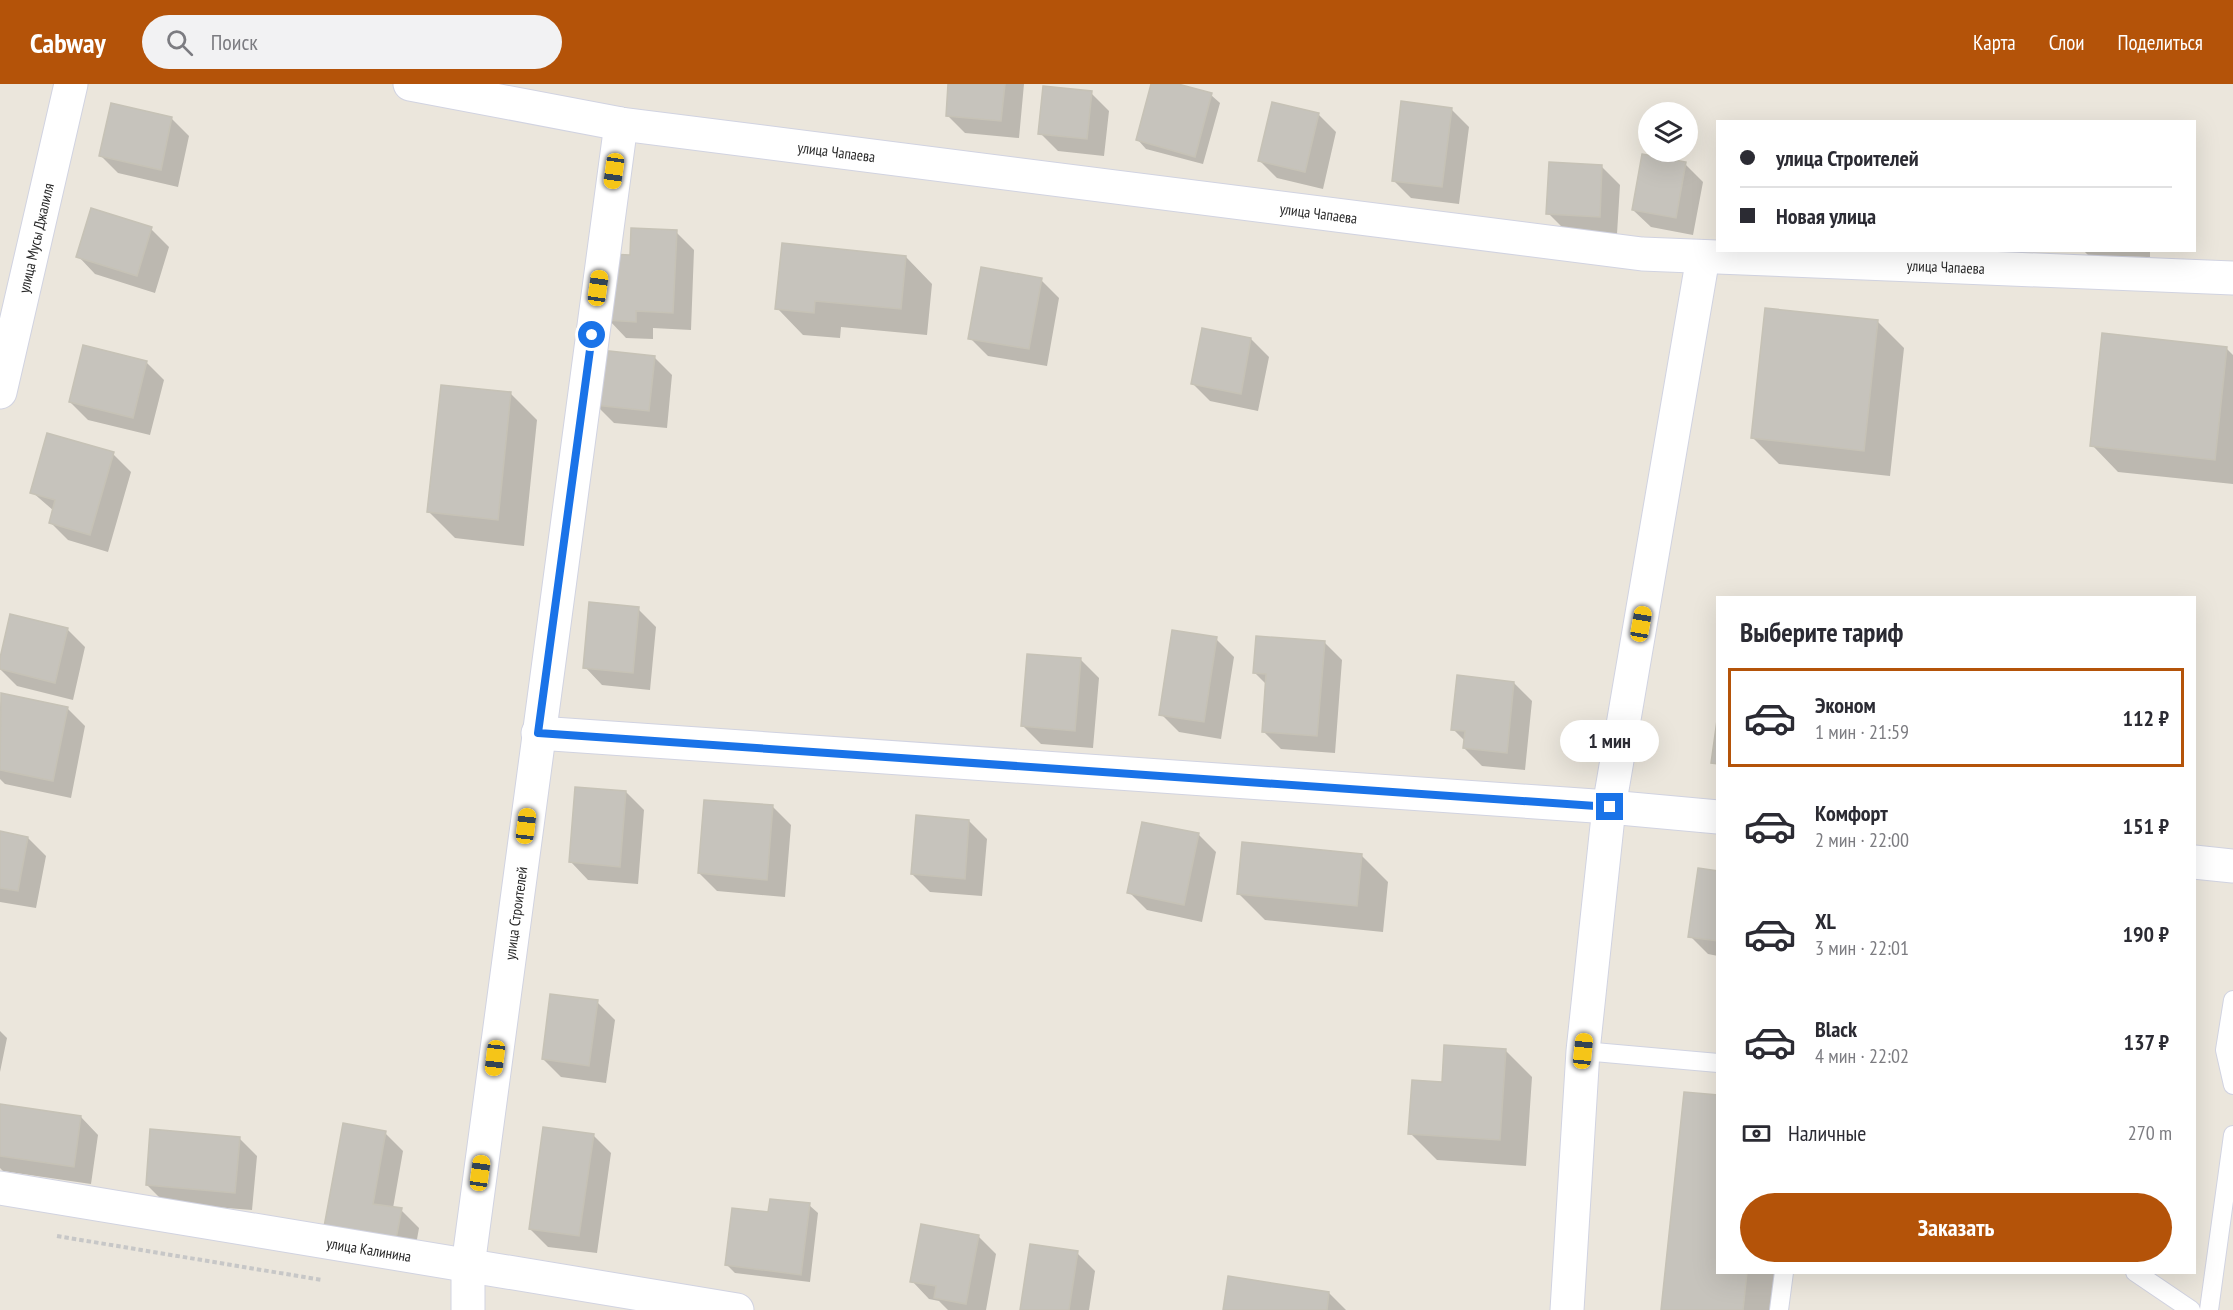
<!DOCTYPE html>
<html lang="ru">
<head>
<meta charset="utf-8">
<style>
  :root { --surface:#fff; --page:#f2f2f3; --text:#2b2b33; --muted:#7c7c81; --line:#e1e1e2; --accent:#b45309 }
  body { margin:0; font-family:"PT Sans Narrow",sans-serif; background:var(--page); color:var(--text); height:100vh; display:flex; flex-direction:column; font-size:22px; white-space:nowrap }
  * { box-sizing:border-box; margin:0 }
  p { font-size:20px; color:var(--muted) }
  .icon { flex:none; width:33px; height:33px; fill:none; stroke:currentColor; stroke-width:2; stroke-linecap:round; stroke-linejoin:round }
  .map { position:relative; flex:1; overflow:hidden }
  .side { position:absolute; left:1716px; top:512px; width:480px; height:678px; display:flex; flex-direction:column; background:var(--surface); border-radius:0px; box-shadow:0 6px 24px #0002 }
  .side>* { flex:none }
  .top-card { position:absolute; left:1716px; top:36px; width:480px; height:132px; border-radius:0px; box-shadow:0 6px 24px #0002; display:grid; align-content:center; height:132px; padding:0 24px; background:var(--surface) }
  .buttons { position:absolute; left:1638px; top:18px; display:grid; gap:12px }
  .buttons a { display:grid; place-items:center; width:60px; height:60px; border-radius:50%; background:var(--surface); box-shadow:0 6px 24px #0002; font-size:30px }
  .end { position:absolute; width:27px; height:27px; margin:-14px; border:8px solid #1a73e8; background:#fff; box-shadow:0 0 0 3px #fff }
  .from { border-radius:50% }
  .bubble { position:absolute; height:42px; border-radius:21px; background:var(--surface); box-shadow:0 6px 24px #0002; font-size:20px; font-weight:700; line-height:42px; text-align:center }
  .car { position:absolute; width:18px; height:36px; margin:-18px -9px; border-radius:8px; box-shadow:0 0 4px 2px #0007; background:linear-gradient(#f5c518 24%,#345 0 40%,#f5c518 0 76%,#345 0 86%,#f5c518 0) }
  .top-card b { display:flex; align-items:center; gap:21px; height:57px; font-size:22px }
  .top-card b+b { border-top:2px solid var(--line) }
  .top-card i { width:15px; height:15px; background:var(--text) }
  ul { padding:0; list-style:none }
  li { display:flex; align-items:center; gap:18px; height:99px; margin:0 12px 9px; padding:0 12px; border:3px solid transparent; border-radius:0px }
  li div { flex:1 }
  li b { display:block; font-size:22px }
  li em { font-style:normal; font-weight:700 }
  li.current { border-color:var(--accent) }
  li>.icon { width:54px; height:54px; stroke-width:1.5 }
  h2 { padding:0 24px; font-size:27px; line-height:72px }
  .pay { display:flex; align-items:center; gap:15px; height:66px; padding:0 24px; font-size:22px }
  .pay p { margin-inline-start:auto }
  .primary-button { display:flex; gap:12px; margin-top:auto; padding:12px 24px }
  .primary-button a { flex:1; height:69px; border-radius:36px; background:var(--accent); color:#fff; font-size:24px; font-weight:700; line-height:69px; text-align:center }
  header { display:flex; align-items:center; gap:36px; box-sizing:border-box; height:84px; padding:0 30px; background:var(--accent); color:#fff }
  header strong { font-size:28px }
  nav { display:flex; gap:33px; margin-inline-start:auto; font-size:21px }
  .search { width:420px; height:54px; background:var(--page); display:flex; align-items:center; gap:15px; box-sizing:border-box; padding:0 21px; border-radius:33px; color:var(--muted); font-size:22px }
  .map>svg:first-child { display:block }
  .shadow { fill:#0003 }
  .building { fill:#c6c3bc; stroke:#c6c2b6; stroke-width:1.5 }
  .lines { fill:none; stroke-linecap:round; stroke-linejoin:round }
  .lane-casing { stroke:#d1d3e1; stroke-width:20 }
  .street-casing { stroke:#d1d3e1; stroke-width:35 }
  .secondary-casing { stroke:#d1d3e1; stroke-width:35 }
  .path { stroke:#c7c7c7; stroke-width:4; stroke-dasharray:4.5 3; stroke-linecap:butt }
  .lane { stroke:#fff; stroke-width:18 }
  .street { stroke:#fff; stroke-width:33 }
  .secondary { stroke:#fff; stroke-width:33 }
  .route { stroke:#1a73e8; stroke-width:8 }
  .labels { text-anchor:middle; dominant-baseline:central; stroke-width:4.5; stroke-linejoin:round; paint-order:stroke }
  .street-label { font-size:15px; fill:#292929; stroke:#fff }
</style>
</head>
<body>
<header>
<strong>Cabway</strong>
<div class="search"><svg class="icon" aria-label="search" viewBox="0 0 24 24"><circle cx="10" cy="10" r="6"/><path d="M15 15l6 6"/></svg>Поиск</div>
<nav><a>Карта</a><a>Слои</a><a>Поделиться</a></nav>
</header>
<div class="map">
<svg width="2233" height="1226" viewBox="0 0 2233 1226">
  <rect width="100%" height="100%" fill="#ebe6dc"/>
  <path class="shadow" d="M950,0H1024L1019,54L965,49L947,31Z
    M1153,0H1172L1211,11L1220,19L1203,80L1146,65L1138,56Z
    M1091,9L1109,27L1104,72L1058,67L1040,49Z
    M1451,25L1469,43L1459,120L1411,114L1393,96Z
    M1318,30L1336,48L1323,105L1277,94L1259,76Z
    M171,34L189,52L178,103L118,89L100,71Z
    M1685,80L1703,98L1693,151L1651,143L1633,126Z
    M1602,83L1620,101L1617,150L1566,147L1548,129Z
    M151,145L169,163L155,209L95,190L78,172Z
    M676,148L694,166L691,246L653,244V255L626,254L609,236L631,173Z
    M2083,166H2150V173L2089,172Z
    M906,173L932,200L927,251L841,243L840,254L803,251L777,224Z
    M1041,196L1059,214L1047,282L988,272L970,254Z
    M1877,237L1904,264L1890,392L1779,380L1753,354Z
    M1251,255L1269,273L1258,327L1210,317L1192,299Z
    M2226,264L2233,271V400L2118,388L2092,361Z
    M654,273L672,291L667,344L614,339L596,321Z
    M146,278L164,296L150,351L88,336L70,318Z
    M511,310L537,336L524,462L455,454L429,428Z
    M113,370L131,388L108,468L68,456L50,438L54,427L32,408Z
    M638,525L656,543L650,606L602,601L585,583Z
    M67,545L85,563L73,616L17,602L0,585V580Z
    M1216,555L1234,573L1221,655L1179,648L1161,630Z
    M1324,558L1342,576L1335,669L1281,665L1263,647L1267,601L1255,589Z
    M1081,576L1099,594L1093,664L1041,660L1023,642Z
    M1514,599L1532,617L1525,686L1482,682L1464,664L1465,657L1453,645Z
    M2,611L67,624L85,642L71,714L5,700L0,695V623Z
    M626,708L644,726L638,800L588,796L571,778Z
    M773,723L791,741L785,813L717,807L699,789Z
    M969,737L987,755L982,812L930,808L912,790Z
    M0,749L28,754L46,772L36,824L0,818Z
    M1198,750L1216,768L1202,838L1147,826L1129,808Z
    M1361,771L1388,798L1383,848L1265,836L1239,810Z
    M1718,789V872L1708,870L1690,852Z
    M597,918L615,936L606,999L561,993L543,975Z
    M0,947L7,954L0,988Z
    M1506,967L1532,993L1526,1082L1437,1076L1410,1049L1443,1000Z
    M0,1022L81,1033L98,1051L91,1100L3,1087L0,1084Z
    M385,1049L403,1067L393,1124L401,1126L419,1144L414,1172L344,1161Z
    M593,1051L611,1069L597,1169L548,1163L530,1145Z
    M239,1054L257,1072L252,1126L165,1119L147,1101Z
    M809,1121L818,1129L810,1198L735,1189L726,1180Z
    M978,1152L996,1170L986,1226H948L939,1217L929,1215L912,1197Z
    M1077,1169L1095,1187L1089,1226H1021Z
    M1718,1188H1784L1780,1226H1662Z
    M1329,1209L1346,1226H1224Z"/>
  <path class="building" d="M948,0H1005L1001,37L946,32Z
    M1151,0H1178L1212,9L1195,73L1136,56Z
    M1043,2L1092,7L1087,55L1038,50Z
    M1401,17L1452,24L1442,103L1392,97Z
    M1272,18L1319,29L1305,88L1258,77Z
    M111,19L172,33L161,86L99,72Z
    M1642,70L1686,78L1676,134L1632,126Z
    M1549,78L1602,81L1600,133L1546,130Z
    M91,124L152,143L137,192L76,173Z
    M631,144L677,146L673,229L636,227V238L607,236L610,170L630,171Z
    M782,159L906,172L901,225L815,217L814,229L775,225Z
    M981,183L1042,194L1029,265L968,255Z
    M1765,224L1878,236L1864,367L1751,354Z
    M1202,244L1251,254L1241,310L1191,300Z
    M2102,249L2227,263L2215,376L2090,362Z
    M83,261L147,277L133,334L69,318Z
    M600,266L655,272L649,327L595,321Z
    M441,301L511,308L498,436L427,428Z
    M47,349L114,368L90,451L49,439L55,416L30,409Z
    M589,518L639,523L633,589L583,584Z
    M10,530L68,544L55,599L0,585V574Z
    M1172,546L1217,553L1204,638L1159,631Z
    M1256,552L1325,557L1317,652L1262,648L1266,590L1253,589Z
    M1027,570L1081,574L1075,647L1021,642Z
    M1457,591L1514,598L1507,669L1463,664L1465,647L1451,646Z
    M1,609L68,623L53,697L0,686Z
    M1718,629V680L1711,679Z
    M575,703L626,707L620,783L569,778Z
    M704,716L773,721L767,796L698,789Z
    M916,731L969,736L965,795L911,790Z
    M1142,738L1199,749L1184,821L1127,809Z
    M0,747L28,753L18,807L0,804Z
    M1242,758L1362,770L1357,822L1237,810Z
    M1698,784L1718,787V857L1688,853Z
    M550,910L598,916L589,982L542,975Z
    M1444,961L1506,965L1500,1056L1408,1050L1412,996L1442,998Z
    M1684,1008L1718,1011V1188H1747L1743,1226H1661Z
    M0,1020L81,1032L74,1083L0,1072Z
    M343,1039L386,1047L373,1120L402,1124L396,1155L324,1143Z
    M543,1043L594,1050L579,1152L529,1145Z
    M150,1045L240,1053L235,1109L146,1101Z
    M770,1115L810,1119L801,1191L725,1181L732,1124L768,1128Z
    M921,1140L979,1151L966,1220L934,1214L936,1202L910,1198Z
    M1030,1160L1078,1167L1069,1226H1020Z
    M1228,1192L1329,1208L1327,1226H1223Z"/>
  <g class="lines">
    <defs>
      <path id="lane" d="M2233,916L2225,966L2233,1001
        M1583,967L1718,979
        M2135,1188L2191,1226
        M1779,1226L1784,1188
        M2209,1226L2233,1051"/>
      <g id="street">
        <path id="s1" d="M410,0L621,40L1642,170L2233,194"/>
        <path id="s2" d="M0,308L71,0"/>
        <path d="M538,649L1609,723L1718,733"/>
        <path d="M2194,778L2233,782"/>
        <path id="s3" d="M468,1226V1182L621,40"/>
        <path d="M1567,1226L1583,967L1609,723L1703,173"/>
      </g>
      <g id="secondary">
        <path id="s4" d="M0,1104L737,1226"/>
      </g>
    </defs>
    <use href="#lane" class="lane-casing"/>
    <use href="#street" class="street-casing"/>
    <use href="#secondary" class="secondary-casing"/>
    <path class="path" d="M57,1152L322,1196"/>
    <use href="#lane" class="lane"/>
    <use href="#street" class="street"/>
    <use href="#secondary" class="secondary"/>
  </g>
  <g class="lines">
    <path class="route" d="M592,251L538,649L1610,723"/>
  </g>
  <g class="labels">
    <g class="street-label">
      <text stroke="none"><textPath href="#s1" startOffset="432">улица Чапаева</textPath></text>
      <text stroke="none"><textPath href="#s1" startOffset="918">улица Чапаева</textPath></text>
      <text stroke="none"><textPath href="#s2" startOffset="158">улица Мусы Джалиля</textPath></text>
      <text stroke="none"><textPath href="#s1" startOffset="1548">улица Чапаева</textPath></text>
      <text stroke="none"><textPath href="#s3" startOffset="400">улица Строителей</textPath></text>
      <text stroke="none"><textPath href="#s4" startOffset="374">улица Калинина</textPath></text>
    </g>
  </g>
</svg>
<div class="buttons">
<a><svg class="icon" aria-label="layers" viewBox="0 0 24 24"><path d="M12 4l9 5-9 5-9-5zM3 14l9 5 9-5"/></svg></a>
</div>
<i class="end from" style="left:592px;top:251px"></i>
<i class="end" style="left:1610px;top:723px"></i>
<div class="bubble" style="left:1560px;top:636px;width:99px">1 мин</div>
<i class="car" style="left:614px;top:87px;rotate:188deg"></i>
<i class="car" style="left:598px;top:204px;rotate:8deg"></i>
<i class="car" style="left:1641px;top:540px;rotate:10deg"></i>
<i class="car" style="left:526px;top:742px;rotate:7deg"></i>
<i class="car" style="left:1583px;top:967px;rotate:6deg"></i>
<i class="car" style="left:495px;top:974px;rotate:187deg"></i>
<i class="car" style="left:480px;top:1089px;rotate:8deg"></i>
<div class="top-card">
<b><i class="from"></i>улица Строителей</b>
<b><i></i>Новая улица</b>
</div>
<section class="side">
<h2>Выберите тариф</h2>
<ul>
<li class="current"><svg class="icon" aria-label="car" viewBox="0 0 24 24"><path d="M5 17H2v-5l4-1 3-4h7l3 4 3 1v5h-3M9 17h6M6 11h13"/><circle cx="7" cy="17" r="2"/><circle cx="17" cy="17" r="2"/></svg><div><b>Эконом</b><p>1 мин · 21:59</p></div><em>112 ₽</em></li>
<li><svg class="icon" aria-label="car" viewBox="0 0 24 24"><path d="M5 17H2v-5l4-1 3-4h7l3 4 3 1v5h-3M9 17h6M6 11h13"/><circle cx="7" cy="17" r="2"/><circle cx="17" cy="17" r="2"/></svg><div><b>Комфорт</b><p>2 мин · 22:00</p></div><em>151 ₽</em></li>
<li><svg class="icon" aria-label="car" viewBox="0 0 24 24"><path d="M5 17H2v-5l4-1 3-4h7l3 4 3 1v5h-3M9 17h6M6 11h13"/><circle cx="7" cy="17" r="2"/><circle cx="17" cy="17" r="2"/></svg><div><b>XL</b><p>3 мин · 22:01</p></div><em>190 ₽</em></li>
<li><svg class="icon" aria-label="car" viewBox="0 0 24 24"><path d="M5 17H2v-5l4-1 3-4h7l3 4 3 1v5h-3M9 17h6M6 11h13"/><circle cx="7" cy="17" r="2"/><circle cx="17" cy="17" r="2"/></svg><div><b>Black</b><p>4 мин · 22:02</p></div><em>137 ₽</em></li>
</ul>
<div class="pay"><svg class="icon" aria-label="cash" viewBox="0 0 24 24"><path d="M3 7h18v10H3z"/><circle cx="12" cy="12" r="2"/></svg>Наличные<p>270 m</p></div>
<div class="primary-button"><a>Заказать</a></div>
</section>
</div>
</body>
</html>
